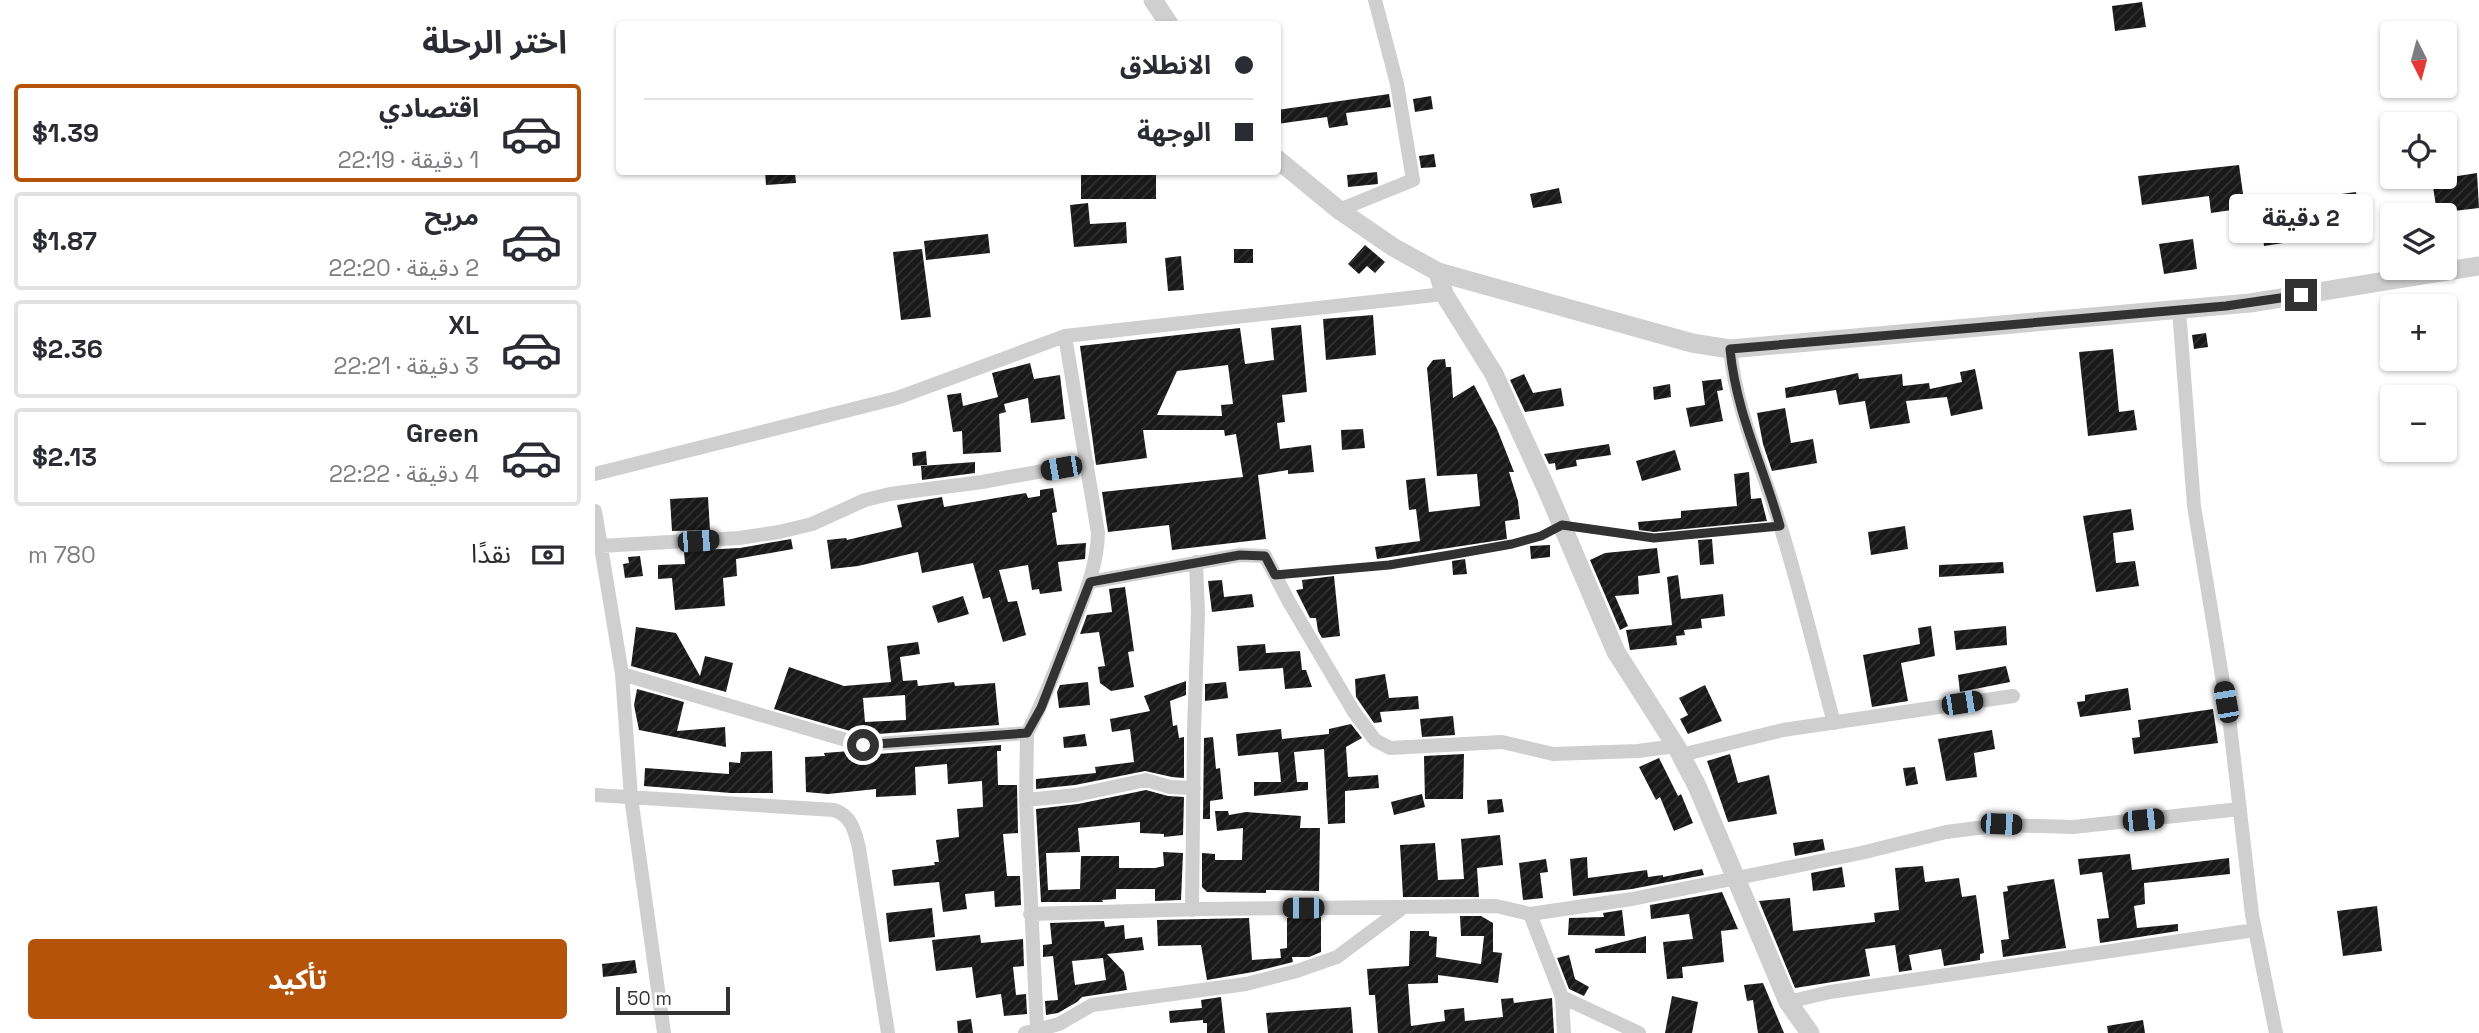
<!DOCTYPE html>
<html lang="ar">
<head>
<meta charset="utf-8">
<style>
  :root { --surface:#fff; --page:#f2f2f3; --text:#2b2b33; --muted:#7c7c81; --line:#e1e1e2; --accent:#b45309 }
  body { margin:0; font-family:"Space Grotesk","Noto Sans Arabic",sans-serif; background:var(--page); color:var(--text); direction:rtl; height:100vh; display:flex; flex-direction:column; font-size:26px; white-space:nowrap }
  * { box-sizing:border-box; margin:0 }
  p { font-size:23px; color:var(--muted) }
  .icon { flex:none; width:38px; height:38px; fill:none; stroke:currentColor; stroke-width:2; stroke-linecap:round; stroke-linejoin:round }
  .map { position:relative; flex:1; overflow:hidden; direction:ltr }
  .drawer { display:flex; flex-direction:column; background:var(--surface); width:595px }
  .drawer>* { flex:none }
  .hud { position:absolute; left:21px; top:21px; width:665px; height:154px; border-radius:7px; box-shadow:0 2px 5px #0004; direction:rtl; display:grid; align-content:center; height:154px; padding:0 28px; background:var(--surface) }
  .needle { width:46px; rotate:174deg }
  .controls { position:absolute; left:1785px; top:21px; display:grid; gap:14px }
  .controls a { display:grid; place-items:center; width:77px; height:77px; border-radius:7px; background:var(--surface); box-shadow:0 2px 5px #0004; font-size:35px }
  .scale { position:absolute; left:21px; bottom:18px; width:114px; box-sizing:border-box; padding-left:7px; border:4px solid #323232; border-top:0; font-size:19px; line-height:24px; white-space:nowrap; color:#323232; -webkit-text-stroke:5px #fff; paint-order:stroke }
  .end { position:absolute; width:32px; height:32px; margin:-16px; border:9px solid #323232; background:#fff; box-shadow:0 0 0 4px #fff }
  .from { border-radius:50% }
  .bubble { position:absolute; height:49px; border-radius:7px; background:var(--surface); box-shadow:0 2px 5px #0004; font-size:23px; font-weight:700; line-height:49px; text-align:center; direction:rtl }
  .car { position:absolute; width:21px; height:42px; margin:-21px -10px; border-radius:9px; box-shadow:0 0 5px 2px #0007; background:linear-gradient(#222 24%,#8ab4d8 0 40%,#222 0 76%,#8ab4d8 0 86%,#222 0) }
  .hud b { display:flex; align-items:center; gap:24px; height:66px; font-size:26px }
  .hud b+b { border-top:2px solid var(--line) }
  .hud i { width:18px; height:18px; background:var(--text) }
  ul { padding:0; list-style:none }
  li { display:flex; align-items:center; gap:21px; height:98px; margin:0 14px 10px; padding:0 14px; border:4px solid var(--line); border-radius:7px }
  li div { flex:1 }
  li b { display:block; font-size:26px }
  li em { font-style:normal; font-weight:700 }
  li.active { border-color:var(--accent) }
  li>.icon { width:63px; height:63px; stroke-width:1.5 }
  h2 { padding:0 28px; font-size:32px; line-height:84px }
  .pay { display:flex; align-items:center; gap:18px; height:77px; padding:0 28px; font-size:26px }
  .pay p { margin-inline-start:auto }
  .cta { display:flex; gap:14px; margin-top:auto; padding:14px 28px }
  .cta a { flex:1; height:80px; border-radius:7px; background:var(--accent); color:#fff; font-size:28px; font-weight:700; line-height:80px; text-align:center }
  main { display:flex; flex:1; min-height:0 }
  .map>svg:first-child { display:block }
  .building { fill:url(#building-hatch); fill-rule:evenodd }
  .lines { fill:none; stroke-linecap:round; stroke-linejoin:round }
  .service { stroke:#cfcfcf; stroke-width:7 }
  .minor { stroke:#cfcfcf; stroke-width:14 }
  .tertiary { stroke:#cfcfcf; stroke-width:19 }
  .route { stroke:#323232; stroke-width:9 }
</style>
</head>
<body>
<main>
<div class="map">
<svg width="1884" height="1033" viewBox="0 0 1884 1033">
  <defs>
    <pattern id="building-hatch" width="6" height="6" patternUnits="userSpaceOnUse" patternTransform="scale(1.75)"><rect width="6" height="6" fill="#191919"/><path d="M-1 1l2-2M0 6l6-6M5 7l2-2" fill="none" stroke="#323232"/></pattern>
  </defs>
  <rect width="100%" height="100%" fill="#fff"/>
  <path class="building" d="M1547,2L1551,27L1520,31L1517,6Z
    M794,94L796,107L751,113L753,125L734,128L732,117L682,124V110Z
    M836,96L838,109L820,112L818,99Z
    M839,154L841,167L826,168L824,156Z
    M1644,165L1650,208L1616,213L1614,196L1547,205L1543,176Z
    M170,172H200L201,183L171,185Z
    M486,172H561V199H486Z
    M782,172L783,184L753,187L752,175Z
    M1882,173L1884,208L1842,213L1837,180Z
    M964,188L967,203L938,208L935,194Z
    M1761,192L1767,233L1740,236L1738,219L1705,224L1702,200Z
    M493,203L495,224L531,222L532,243L479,247L475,205Z
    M1692,214L1695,242L1669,246L1666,218Z
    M393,234L395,253L331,260L329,241Z
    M1598,239L1602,269L1569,274L1564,244Z
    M770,245L790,262L780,273L772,266L764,274L753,264Z
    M327,249L336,317L306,320L298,252Z
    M639,249H658V263H639Z
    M586,256L589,290L573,291L570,258Z
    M778,315L781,355L731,360L728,319Z
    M706,325L712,392L687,395L690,422L682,423L685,449L716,445L719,472L693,474V470L663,475L671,539L577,550L574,525L513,532L507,492L648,477L641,434L630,436L629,430H548L552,458L501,465L485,346L645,328L650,364L679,360L676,328ZM633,365L638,404L626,405L627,416L562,415L582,371Z
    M1611,333L1613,347L1599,349L1597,335Z
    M1518,349L1524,412L1539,410L1542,430L1493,436L1484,352Z
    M850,359L851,367H856L858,398L879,385L902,429L919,472H914L923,501L925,519L910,521L912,539L782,559L780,547L825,541L821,509L814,510L811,480L830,478L834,512L885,506L882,474L842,476L832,368L838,360Z
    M435,363L439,379L465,375L470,419L436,423L433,398L409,404L411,412L404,414L406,452L368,454L367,431L358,432L352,395L366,393L368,406L403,397L397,373Z
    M1380,369L1388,409L1356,416L1352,397L1311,401L1315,423L1275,429L1270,401L1244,405L1241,390L1191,398L1190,388L1263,373L1264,379L1307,374L1308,386L1334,383L1335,389L1367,382L1365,372Z
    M929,374L938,393L966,388L969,406L930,412L915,380Z
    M1126,379L1128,390L1122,391L1128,421L1095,427L1091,408L1110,405L1107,381Z
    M1075,384L1076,397L1059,400L1058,387Z
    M1190,408L1196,443L1218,439L1222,463L1177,471L1168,444L1162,413Z
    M768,429L770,448L747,450L746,430Z
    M1014,444L1016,455L981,460L982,466L961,470L960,463L954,464L949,454Z
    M1080,450L1086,470L1047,481L1041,461Z
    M331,451L332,465L318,466L317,453Z
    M380,462V473L327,480L326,466Z
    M1154,472L1156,499L1166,498L1172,521L1059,532L1044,530L1043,522L1086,518V511L1142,506L1139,474Z
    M458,488L462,512L457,513L462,545L491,543L490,559L463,562L467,591L445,594L444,589L437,590L433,565L404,570L413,602L422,601L431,635L408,642L395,597L388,599L378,563L327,573L323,552L263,566L236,569L232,540L251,538L252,540L307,527L302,505L347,497L349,507L431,493L433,498L445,496V490Z
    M113,497L115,530L77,531L75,499Z
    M1536,509L1539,530L1518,533L1521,563L1540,561L1544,586L1501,592L1488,516Z
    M1310,526L1313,549L1276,555L1273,532Z
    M196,539L198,549L141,559L142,576L128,578L130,606L80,610L77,578L63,579V565L90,564L89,551L145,548Z
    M1117,539L1119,564L1105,565L1103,540Z
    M955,545V557L936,559L935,546Z
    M1062,548L1065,573L1043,576L1044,594L1020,596L1033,626L1025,630L995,560L1010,553Z
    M45,556L48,576L30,578L28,564L34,563L33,557Z
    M870,559L872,574L858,575L857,561Z
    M1408,562L1409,573L1344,577V565Z
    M1083,575L1086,599L1128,594L1130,616L1106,619L1107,628L1089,630L1090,635L1081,636L1082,645L1035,650L1031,630L1077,625L1072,577Z
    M739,576L745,636L727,638L723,631L721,618H715L701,590L708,589L707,580Z
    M627,580L629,597L657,594L659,607L617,612L613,581Z
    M530,587L539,651L533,652L539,687L516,691L505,683L503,667L510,666L504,632L485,634L492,615L517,612L514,589Z
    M368,596L374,614L343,623L337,606Z
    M1336,626L1340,656L1306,663L1313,701L1277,707L1268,655L1325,644L1323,628Z
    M1411,626L1412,645L1361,650L1359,631Z
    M41,627L81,633L105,676L110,656L138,663L131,692L36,666Z
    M323,642L325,654L305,657L308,681L322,680L323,686L359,682L360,686L400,683L404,725L269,735L179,709L194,667L249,686L296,682L292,646ZM310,695L311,720L270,722L268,698Z
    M670,644L671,653L705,651L707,670H711L717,687L690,689L688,668L644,671L642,646Z
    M1411,666L1415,682L1365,692L1363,675Z
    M790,674L794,698L823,696L824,709L785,712L787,722L779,723L761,697L760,679Z
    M591,681V695L575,701L578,726L582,725L584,738L589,737V778L577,777L550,771L480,785L441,789V779L501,773L500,767L539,762L535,729L517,732L515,719L555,711L549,696Z
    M493,682L495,705L464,708L462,692L465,685Z
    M631,682L633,698L610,701V684Z
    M1110,685L1127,721L1093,734L1085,719L1093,715L1084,698Z
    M1533,688L1536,710L1485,717L1482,702L1490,701V695Z
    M42,689L89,702L82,731L130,727L131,747L44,730L39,705Z
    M1618,709L1623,743L1539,754L1537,738L1545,737L1543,720Z
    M858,716L860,735L827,737L825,719Z
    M756,724L767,738L751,747L753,777L783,775L784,788L750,791V823L733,824L729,749L699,752L702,782H713V790L659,796V782H686L683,752L643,756L641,734L686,729L687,739L734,734V729Z
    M1397,730L1400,749L1379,753L1382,777L1351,781L1343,739Z
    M490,734L492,746L469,748L468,737Z
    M618,737L621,769L625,768L628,799L615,801V819H608L609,738Z
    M406,745V751H402L403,785H422L423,833L408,834L412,876H425L426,905L400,907L399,891L370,894L372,909L348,912L344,882L299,886L297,870L340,865L339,862H344L341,840L364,837L362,809L388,807L387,781L353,784L352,764L320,767L321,795L281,797V789L233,794L211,792L210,757L230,756L229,753L255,751L269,755Z
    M177,751L178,793H136L49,786L50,768L134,774V762L145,763L146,752Z
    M869,754L868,799H830L829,756Z
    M1135,754L1143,783L1174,775L1182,814L1133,822L1112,761Z
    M1064,758L1083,796L1086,794L1098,823L1079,831L1065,797L1061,800L1044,767Z
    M1320,767L1323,784L1311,786L1308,768Z
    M551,790L573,796L589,797L588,835L569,837V834L545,833V822L483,828L485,852L451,853L453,890L485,889L486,856H524V868H560L569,866L568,852L588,853L586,900L560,901V889H521V899L507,900L508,902H446L441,809L483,804Z
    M827,794L830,807L799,815L796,802Z
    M907,799L909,812L893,814L892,800Z
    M620,811H633L634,815L651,812L706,816L705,828H725L724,891L671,890V893L612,892L607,887V853L620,854V860H647L648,828L622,831Z
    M905,835L908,865L882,868L884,897H808L805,845L840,843L843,880L869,879L866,839Z
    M1228,839L1230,850L1200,856L1198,843Z
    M1535,854L1537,870L1634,858L1635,874L1549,883L1550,904L1539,906L1542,928L1583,924V931L1505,943L1502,919L1514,918L1507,872L1485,875L1483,859Z
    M992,857L993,878L1052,870L1053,877L1068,875V877L1107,869L1109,875L1037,889L978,896L975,859Z
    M951,859L953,872L945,873L948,898L928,900L924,863Z
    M1328,866L1330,882L1364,878L1367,897L1381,895L1389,953L1385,954V960L1349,966L1346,949L1314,955L1317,970L1304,972L1300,945L1270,949L1275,976L1200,988L1164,901L1195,898L1198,931L1280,922L1279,913L1304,910L1300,868Z
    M1247,867L1250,887L1218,891L1216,873Z
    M1459,879L1471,948L1408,957L1406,940L1414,939L1408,892L1413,891L1412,886Z
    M1127,892L1143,929L1126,931L1129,962L1087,967L1088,978L1072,979L1068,942L1098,939L1094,914L1056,919L1055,905Z
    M1782,906L1787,951L1748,956L1742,911Z
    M337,908L340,937L294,942L291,913Z
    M1027,910L1030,936L973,935L974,918L1009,917L1008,913Z
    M865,916H886L898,923V952L907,953L903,983L843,975V983L813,984L816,1026L850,1021L849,1010L869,1008L870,1021L908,1017L906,999L918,998L919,1003L957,998L959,1033H783L780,995H774L772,969L814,966L815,931H834V936L842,937L841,957L886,964L889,936H866Z
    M726,917V952L714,957H697L698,962L658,972L612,980L606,945L563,946L562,920L654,918L657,960L686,958L685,949L692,948V918Z
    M509,921L510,927L529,925L530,939L547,937L549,950L512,954L529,972L532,990L487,997L482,1002L463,1013L451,1015L450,1001L463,1000L458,956L448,957V945L457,944L455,923ZM508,958L511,980L480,985L477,961Z
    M385,935L386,943L428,939L429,966L418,967L421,995L431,994L432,1014L409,1016L406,994L381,998L377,967L341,971L337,940Z
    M1051,936V953H1000V949Z
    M974,955L980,979L994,987L989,996L974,989L962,958Z
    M40,960L42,973L8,977L7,964Z
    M1168,983L1189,1033H1163L1158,1000L1152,1001L1149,985Z
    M1077,996L1103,1002L1097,1033H1070Z
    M626,997L630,1033H612V1023H608V1020L575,1023L574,1011L607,1008L606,1000Z
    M756,1007L758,1033H673L671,1013Z
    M376,1019L378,1033H363L362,1021Z
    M1548,1020L1550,1033H1513L1512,1026Z"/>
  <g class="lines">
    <path class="service" d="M681,575L794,565L855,555L917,544L946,535L967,525L1059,538L1185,526"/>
    <path class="minor" d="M744,210L818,180L802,84L780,0
      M1584,310L1599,506L1635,725L1657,915L1681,1033
      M1135,349C1141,410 1166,464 1184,522C1205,588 1221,656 1239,723
      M0,474L302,398L470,336L849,294
      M0,511L27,674L36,797L69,1033
      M6,546L144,538L184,532L217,524L270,500L295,494L387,482L492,463
      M495,582L645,555L670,556L694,602L759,712L780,740L795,748L907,742L958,754L1043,751L1081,746
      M27,674L268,745L432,733C449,702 460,670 473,638C486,603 502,571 503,533L470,336
      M432,733L431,800L442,1028
      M1086,755L1188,730L1418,696
      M0,795L239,810C257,816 260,832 264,848L293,1033
      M431,800L481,795L551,780L575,787L599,788
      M597,910L599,730L603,614L601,562
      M435,914L608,909L901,906L935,914L1037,899L1266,853L1351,832L1406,825L1478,827L1645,809
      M935,914L967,997L969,1033
      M967,997L1044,1033
      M1193,1002L1235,992L1660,930
      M430,1033L464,1024L497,1005L651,984L702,971L742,957L809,907"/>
    <path class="tertiary" d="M558,0L574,24
      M682,159L744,210L798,247L843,272L1097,343L1135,349L1655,303L1884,266
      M843,272L849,294L899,374L952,490L1021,652L1081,746L1102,786L1193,1002L1215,1033"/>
  </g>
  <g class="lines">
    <path class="route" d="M268,745L432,733L446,708L495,582L645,555L670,556L680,575L794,565L855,555L917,544L946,536L967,525L1059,538L1185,526C1168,465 1141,413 1135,349L1631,306L1706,295"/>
  </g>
</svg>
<div class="controls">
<a><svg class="needle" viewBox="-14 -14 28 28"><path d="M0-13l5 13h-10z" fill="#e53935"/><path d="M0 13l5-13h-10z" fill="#7c7c81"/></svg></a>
<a><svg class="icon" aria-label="locate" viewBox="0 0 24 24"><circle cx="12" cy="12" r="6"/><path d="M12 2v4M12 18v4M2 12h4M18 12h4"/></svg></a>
<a><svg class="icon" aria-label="layers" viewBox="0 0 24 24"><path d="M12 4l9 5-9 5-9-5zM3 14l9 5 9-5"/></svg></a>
<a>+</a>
<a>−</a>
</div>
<div class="scale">50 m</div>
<i class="end from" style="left:268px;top:745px"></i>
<i class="end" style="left:1706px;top:295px"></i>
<div class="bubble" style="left:1634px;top:194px;width:144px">2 دقيقة</div>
<i class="car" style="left:466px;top:468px;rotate:260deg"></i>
<i class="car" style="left:103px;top:541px;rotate:86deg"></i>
<i class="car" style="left:1631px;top:702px;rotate:350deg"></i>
<i class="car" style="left:1367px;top:703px;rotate:81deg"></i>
<i class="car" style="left:1548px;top:820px;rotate:84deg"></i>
<i class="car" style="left:1406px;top:824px;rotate:92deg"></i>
<i class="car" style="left:708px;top:908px;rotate:270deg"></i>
<div class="hud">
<b><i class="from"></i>الانطلاق</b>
<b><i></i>الوجهة</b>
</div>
</div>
<section class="drawer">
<h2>اختر الرحلة</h2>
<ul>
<li class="active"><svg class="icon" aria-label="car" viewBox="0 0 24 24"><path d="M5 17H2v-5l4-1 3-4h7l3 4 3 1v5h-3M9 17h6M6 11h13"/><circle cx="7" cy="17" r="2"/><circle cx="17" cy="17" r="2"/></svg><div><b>اقتصادي</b><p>1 دقيقة · 22:19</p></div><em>$1.39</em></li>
<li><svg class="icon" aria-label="car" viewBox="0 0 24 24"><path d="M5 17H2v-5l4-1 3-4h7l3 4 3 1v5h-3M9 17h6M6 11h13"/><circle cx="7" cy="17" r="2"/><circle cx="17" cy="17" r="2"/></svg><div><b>مريح</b><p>2 دقيقة · 22:20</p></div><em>$1.87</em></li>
<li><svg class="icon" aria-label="car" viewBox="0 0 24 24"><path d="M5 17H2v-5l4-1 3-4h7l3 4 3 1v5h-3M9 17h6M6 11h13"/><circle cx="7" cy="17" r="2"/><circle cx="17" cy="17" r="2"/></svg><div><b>XL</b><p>3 دقيقة · 22:21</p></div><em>$2.36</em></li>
<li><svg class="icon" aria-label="car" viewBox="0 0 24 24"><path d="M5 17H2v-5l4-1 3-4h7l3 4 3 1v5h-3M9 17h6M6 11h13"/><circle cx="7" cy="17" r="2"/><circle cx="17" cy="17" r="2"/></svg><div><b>Green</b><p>4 دقيقة · 22:22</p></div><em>$2.13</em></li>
</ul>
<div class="pay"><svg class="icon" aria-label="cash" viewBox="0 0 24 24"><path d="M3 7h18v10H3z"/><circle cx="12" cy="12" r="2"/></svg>نقدًا<p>780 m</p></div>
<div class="cta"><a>تأكيد</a></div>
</section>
</main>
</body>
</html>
